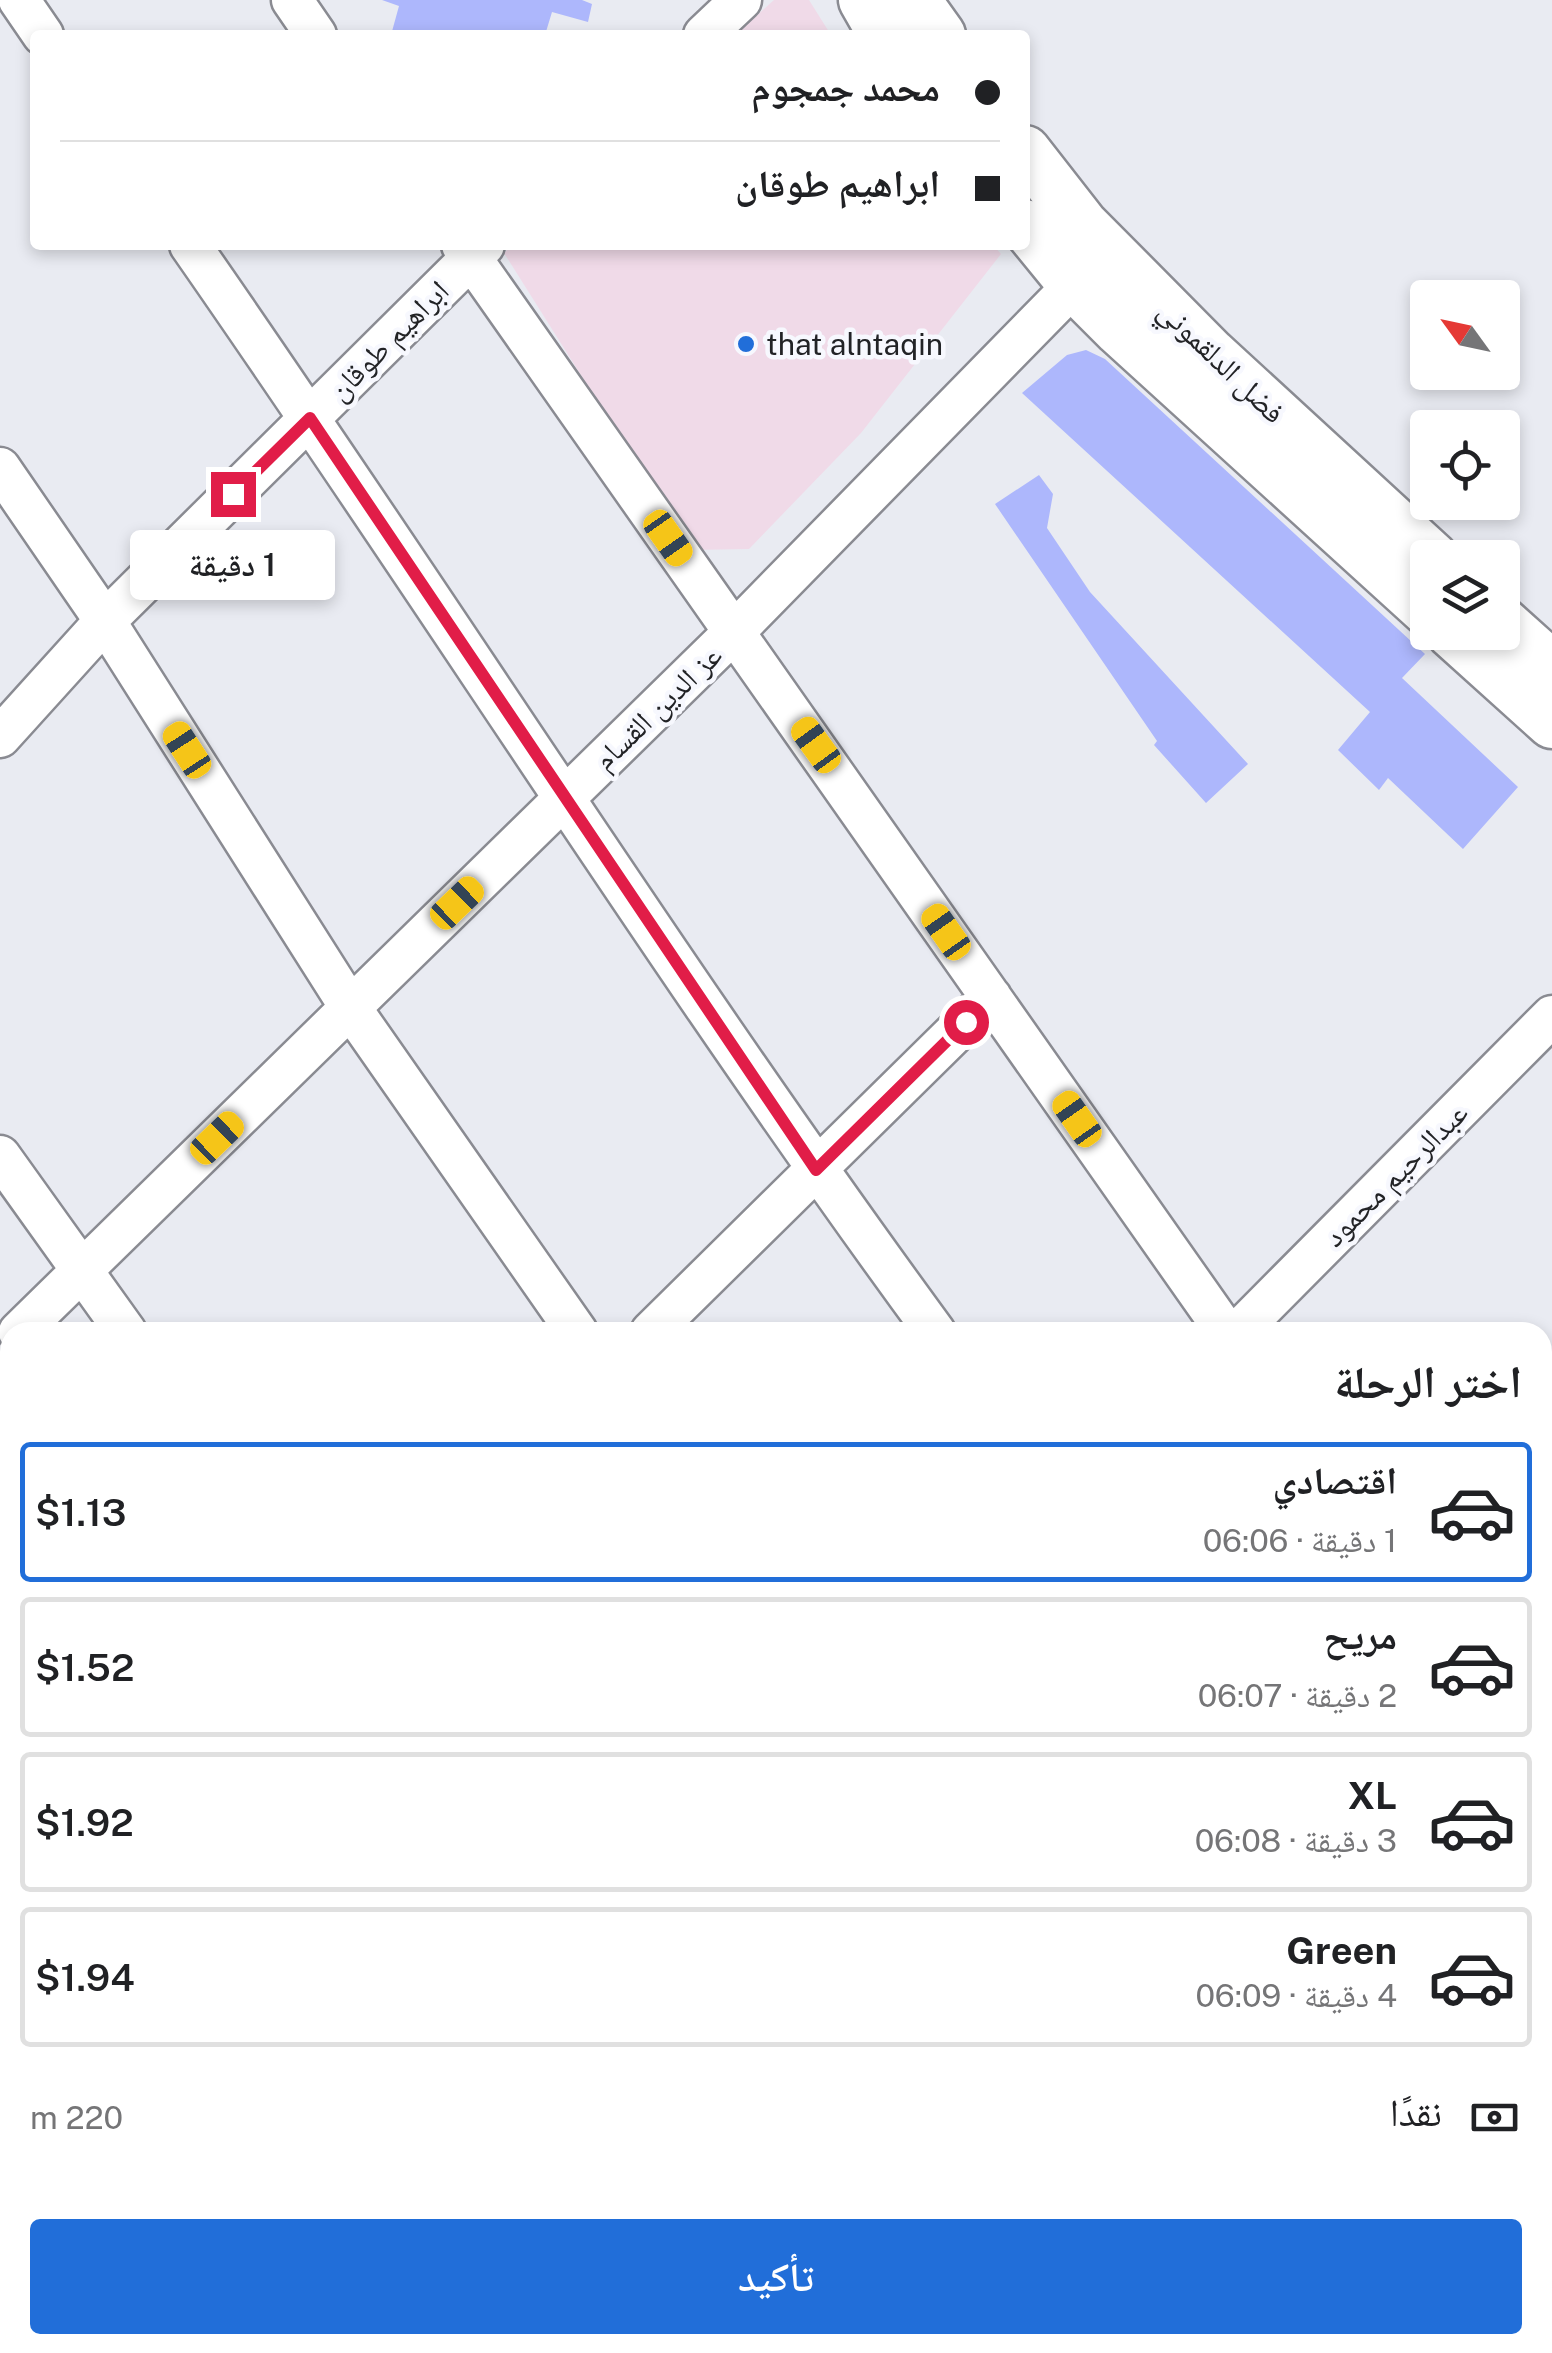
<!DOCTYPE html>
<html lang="ar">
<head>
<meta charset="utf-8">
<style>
  :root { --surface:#fff; --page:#f2f2f2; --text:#202124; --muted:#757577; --line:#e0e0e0; --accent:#216ed9 }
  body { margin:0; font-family:"Public Sans","Noto Naskh Arabic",sans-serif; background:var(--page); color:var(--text); direction:rtl; height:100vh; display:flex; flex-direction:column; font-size:38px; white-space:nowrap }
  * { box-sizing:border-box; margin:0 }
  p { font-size:32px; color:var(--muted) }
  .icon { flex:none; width:55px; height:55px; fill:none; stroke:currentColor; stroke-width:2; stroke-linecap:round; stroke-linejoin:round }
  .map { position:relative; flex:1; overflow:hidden; direction:ltr }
  .panel { position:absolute; left:0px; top:1322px; width:1552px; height:1032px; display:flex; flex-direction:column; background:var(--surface); border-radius:30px 30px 0 0; box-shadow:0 5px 15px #0003; direction:rtl }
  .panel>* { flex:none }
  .top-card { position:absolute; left:30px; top:30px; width:1000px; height:220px; border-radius:10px; box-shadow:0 5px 15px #0003; direction:rtl; display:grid; align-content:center; height:220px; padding:0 30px; background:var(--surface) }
  .needle { width:65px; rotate:303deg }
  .tools { position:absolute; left:1410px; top:280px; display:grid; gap:20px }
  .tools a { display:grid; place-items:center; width:110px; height:110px; border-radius:10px; background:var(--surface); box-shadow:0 5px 15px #0003; font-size:50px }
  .end { position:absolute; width:45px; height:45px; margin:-22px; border:12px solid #e11d48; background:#fff; box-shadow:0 0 0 5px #fff }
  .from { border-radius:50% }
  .bubble { position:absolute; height:70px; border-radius:10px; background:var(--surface); box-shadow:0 5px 15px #0003; font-size:32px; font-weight:600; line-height:70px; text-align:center; direction:rtl }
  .car { position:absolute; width:30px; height:60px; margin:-30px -15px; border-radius:12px; box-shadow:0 0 8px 2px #0007; background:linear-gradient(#f5c518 24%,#345 0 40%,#f5c518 0 76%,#345 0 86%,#f5c518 0) }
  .top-card b { display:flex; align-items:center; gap:35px; height:95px; font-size:38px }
  .top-card b+b { border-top:2px solid var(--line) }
  .top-card i { width:25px; height:25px; background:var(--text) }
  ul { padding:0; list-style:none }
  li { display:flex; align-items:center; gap:30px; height:140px; margin:0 20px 15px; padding:0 10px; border:5px solid var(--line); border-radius:10px }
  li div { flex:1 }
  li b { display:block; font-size:38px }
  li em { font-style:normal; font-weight:600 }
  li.active { border-color:var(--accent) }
  li>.icon { width:90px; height:90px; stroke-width:1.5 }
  h2 { padding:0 30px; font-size:45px; line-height:120px }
  .pay { display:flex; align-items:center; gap:25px; height:110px; padding:0 30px; font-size:38px }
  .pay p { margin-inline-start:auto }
  .primary-button { display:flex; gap:20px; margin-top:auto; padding:20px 30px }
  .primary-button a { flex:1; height:115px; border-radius:10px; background:var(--accent); color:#fff; font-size:40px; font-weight:600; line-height:115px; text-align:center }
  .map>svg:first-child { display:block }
  .education { fill:#f0dae8 }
  .green { fill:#c8d597 }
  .building { fill:#adb7fc }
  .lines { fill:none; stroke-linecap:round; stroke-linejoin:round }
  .minor-casing { stroke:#8a8b92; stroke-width:45 }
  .major-casing { stroke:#8a8b92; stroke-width:55 }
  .minor { stroke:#fff; stroke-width:40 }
  .major { stroke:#fff; stroke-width:50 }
  .route { stroke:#e11d48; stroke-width:12 }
  .poi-dot { fill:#216ed9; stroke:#f7f8fe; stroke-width:4 }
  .labels { text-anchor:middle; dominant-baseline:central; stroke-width:9; stroke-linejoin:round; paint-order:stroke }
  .street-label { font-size:30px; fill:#222326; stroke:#f7f8fe }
  .poi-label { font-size:30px; fill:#222326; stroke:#f7f8fe; text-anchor:start }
</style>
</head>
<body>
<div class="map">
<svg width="1552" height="2353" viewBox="0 0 1552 2353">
  <rect width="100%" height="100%" fill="#e9ebf2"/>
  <path class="education" d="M774,0H809L831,35H735Z
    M512,245H993L1001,254L861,433L749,549L691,550L504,253Z"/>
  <path class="green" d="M0,2051C18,2075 11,2104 0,2130Z"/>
  <path class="building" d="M382,0H582L592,4L588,22L552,12L545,35H391L399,6Z
    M1086,350L1105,359L1425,654L1402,678L1518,787L1463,849L1388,778L1379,790L1338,750L1370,712L1022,393L1067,355Z
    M1039,475L1053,494L1047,528L1090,592L1248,764L1206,803L1154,745L1157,741L995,504Z
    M512,2345H604L593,2353H517Z"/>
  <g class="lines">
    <defs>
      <path id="minor" d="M19,0L43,35
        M292,0L316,35
        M704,35L741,0
        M190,245C441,605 675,978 935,1332
        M462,245L1226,1332
        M0,468L105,621L350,1007L577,1332
        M0,737L105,621L484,245
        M0,1156L126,1332
        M19,1332L734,632L1074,285
        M651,1332L991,997
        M1238,1332L1552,1016
        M1542,1630L1552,1620
        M0,1951L10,1953
        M1542,2212L1552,2226
        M1296,2345L1302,2353
        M108,2353L116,2345
        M827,2353L835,2345
        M1437,2353L1445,2345"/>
      <path id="major" d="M864,0L884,35
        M915,0L940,35
        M1025,151L1082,224L1211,354L1433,558
        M1025,225L1074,285L1119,330L1428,611
        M1502,622L1552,667
        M1451,632L1552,723"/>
    </defs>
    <use href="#minor" class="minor-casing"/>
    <use href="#major" class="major-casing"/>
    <use href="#minor" class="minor"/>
    <use href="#major" class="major"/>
  </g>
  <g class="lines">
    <path class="route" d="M233,494L310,418L816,1170L966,1022"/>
  </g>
  <circle class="poi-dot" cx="746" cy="344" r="10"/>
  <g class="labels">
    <g class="street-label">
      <text transform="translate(388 340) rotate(-45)">ابراهيم طوقان</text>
      <text transform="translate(1222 361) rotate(44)">فضل الدلقموني</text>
      <text transform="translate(657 707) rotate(-44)">عز الدين القسام</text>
      <text transform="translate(1395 1174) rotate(-45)">عبدالرحيم محمود</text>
    </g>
    <g class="poi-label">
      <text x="766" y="344">that alntaqin</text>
    </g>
  </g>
</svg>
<div class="tools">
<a><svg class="needle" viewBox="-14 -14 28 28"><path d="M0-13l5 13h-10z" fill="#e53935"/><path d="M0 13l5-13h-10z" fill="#757577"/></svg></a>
<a><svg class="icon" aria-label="locate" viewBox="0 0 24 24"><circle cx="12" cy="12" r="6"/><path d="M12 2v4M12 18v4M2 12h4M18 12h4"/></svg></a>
<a><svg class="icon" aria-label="layers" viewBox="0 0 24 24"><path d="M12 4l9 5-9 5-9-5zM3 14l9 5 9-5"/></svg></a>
</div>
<i class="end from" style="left:966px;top:1022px"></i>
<i class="end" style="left:233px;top:494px"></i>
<div class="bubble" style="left:130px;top:530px;width:205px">1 دقيقة</div>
<i class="car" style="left:668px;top:538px;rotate:145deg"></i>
<i class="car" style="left:816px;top:745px;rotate:324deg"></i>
<i class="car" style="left:187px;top:750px;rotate:327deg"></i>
<i class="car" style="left:457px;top:903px;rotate:46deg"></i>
<i class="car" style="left:946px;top:932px;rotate:325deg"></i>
<i class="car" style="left:1077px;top:1119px;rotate:325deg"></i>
<i class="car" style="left:217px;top:1138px;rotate:46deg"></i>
<div class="top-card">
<b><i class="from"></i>محمد جمجوم</b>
<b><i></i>ابراهيم طوقان</b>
</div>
<section class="panel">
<h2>اختر الرحلة</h2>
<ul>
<li class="active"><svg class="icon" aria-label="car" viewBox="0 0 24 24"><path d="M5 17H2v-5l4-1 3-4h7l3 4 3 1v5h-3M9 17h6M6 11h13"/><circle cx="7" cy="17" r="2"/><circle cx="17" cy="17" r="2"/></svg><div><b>اقتصادي</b><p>1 دقيقة · 06:06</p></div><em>$1.13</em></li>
<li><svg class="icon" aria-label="car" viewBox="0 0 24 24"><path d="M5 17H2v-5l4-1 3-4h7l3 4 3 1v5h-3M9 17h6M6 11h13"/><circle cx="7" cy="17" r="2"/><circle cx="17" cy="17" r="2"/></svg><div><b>مريح</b><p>2 دقيقة · 06:07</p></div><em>$1.52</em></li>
<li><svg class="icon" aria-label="car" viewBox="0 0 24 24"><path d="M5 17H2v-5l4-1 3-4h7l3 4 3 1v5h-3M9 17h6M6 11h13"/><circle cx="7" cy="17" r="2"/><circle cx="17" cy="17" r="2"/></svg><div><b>XL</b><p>3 دقيقة · 06:08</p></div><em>$1.92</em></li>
<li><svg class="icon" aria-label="car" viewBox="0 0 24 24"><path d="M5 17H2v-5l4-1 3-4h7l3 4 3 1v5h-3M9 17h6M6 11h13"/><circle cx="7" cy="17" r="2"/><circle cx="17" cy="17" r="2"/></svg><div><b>Green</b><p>4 دقيقة · 06:09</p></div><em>$1.94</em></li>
</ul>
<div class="pay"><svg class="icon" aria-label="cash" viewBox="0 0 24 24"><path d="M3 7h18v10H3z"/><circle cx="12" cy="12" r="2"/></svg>نقدًا<p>220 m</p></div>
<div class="primary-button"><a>تأكيد</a></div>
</section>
</div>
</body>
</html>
